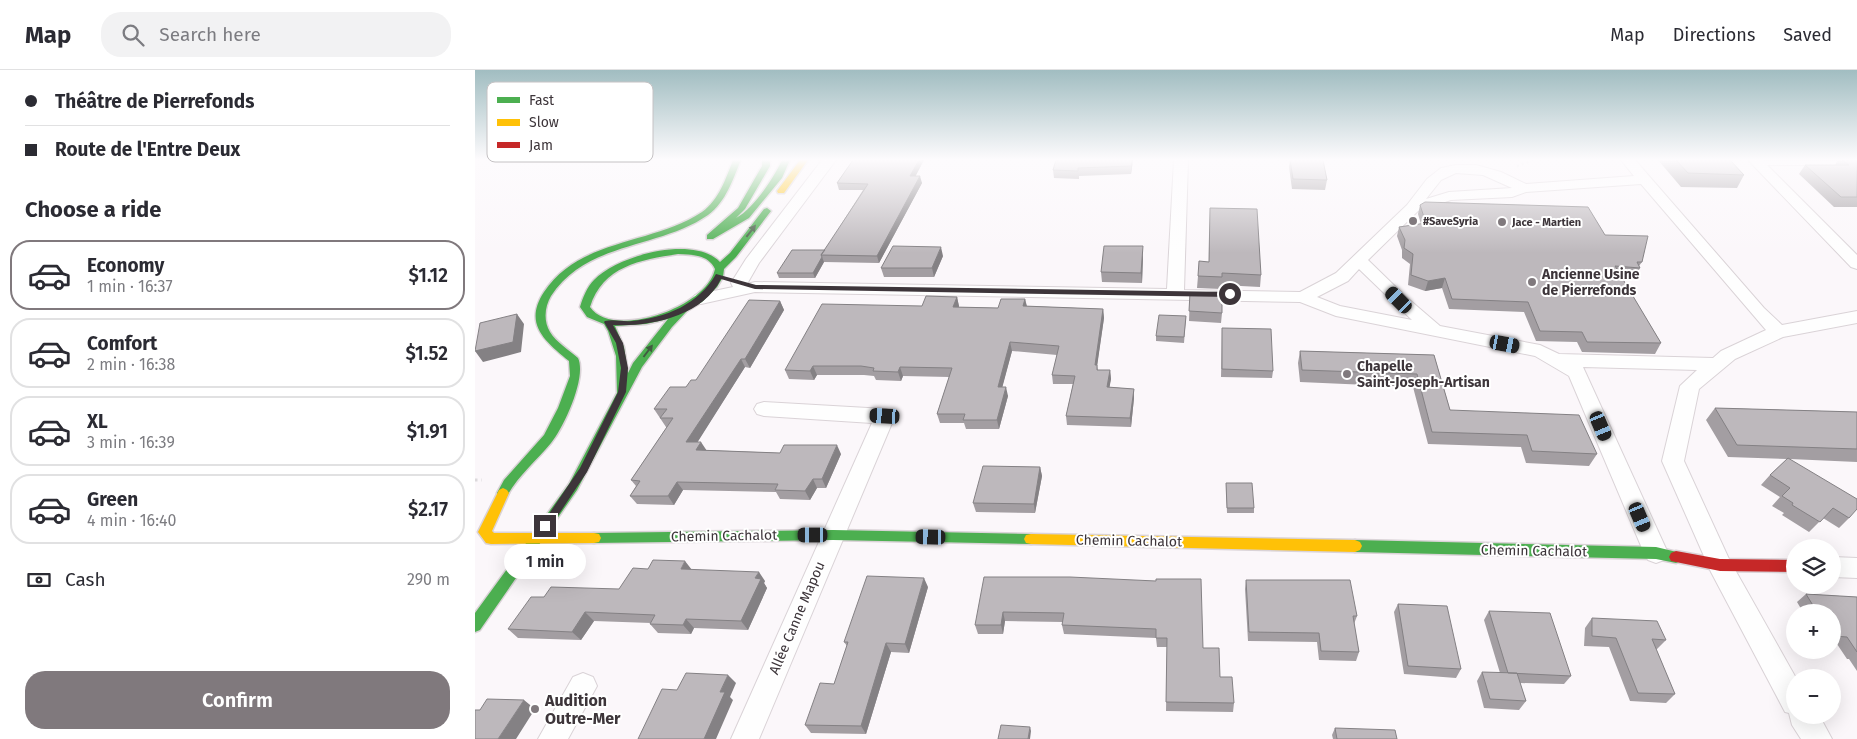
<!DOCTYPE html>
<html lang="en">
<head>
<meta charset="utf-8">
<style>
  :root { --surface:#fff; --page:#f2f2f3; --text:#2b2b33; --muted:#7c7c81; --line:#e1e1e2; --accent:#80797d }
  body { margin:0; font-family:"Fira Sans",sans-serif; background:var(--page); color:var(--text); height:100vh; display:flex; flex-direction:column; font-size:19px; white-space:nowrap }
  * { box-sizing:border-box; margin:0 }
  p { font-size:16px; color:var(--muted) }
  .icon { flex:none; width:28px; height:28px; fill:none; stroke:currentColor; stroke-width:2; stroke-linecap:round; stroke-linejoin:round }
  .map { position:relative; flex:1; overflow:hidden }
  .details { display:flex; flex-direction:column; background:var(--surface); width:475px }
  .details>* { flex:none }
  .guide { display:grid; align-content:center; height:110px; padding:0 25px; background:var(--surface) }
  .controls { position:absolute; left:1311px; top:469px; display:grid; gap:10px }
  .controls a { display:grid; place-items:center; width:55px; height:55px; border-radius:50%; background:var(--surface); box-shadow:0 5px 20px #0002; font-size:25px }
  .end { position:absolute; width:22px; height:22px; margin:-11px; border:6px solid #3d353a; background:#fff; box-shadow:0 0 0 2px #fff }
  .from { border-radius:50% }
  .bubble { position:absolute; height:35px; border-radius:18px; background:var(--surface); box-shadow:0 5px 20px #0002; font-size:16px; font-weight:600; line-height:35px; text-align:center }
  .car { position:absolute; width:15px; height:30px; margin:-15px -8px; border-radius:6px; box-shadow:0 0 4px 1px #0007; background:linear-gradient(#222 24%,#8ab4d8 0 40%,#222 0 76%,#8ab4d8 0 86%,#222 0) }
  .guide b { display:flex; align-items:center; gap:18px; height:48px; font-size:19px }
  .guide b+b { border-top:1px solid var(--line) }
  .guide i { width:12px; height:12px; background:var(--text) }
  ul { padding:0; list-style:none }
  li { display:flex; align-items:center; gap:15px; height:70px; margin:0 10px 8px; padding:0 15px; border:2px solid var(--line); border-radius:20px }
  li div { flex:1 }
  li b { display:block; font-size:19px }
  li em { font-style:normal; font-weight:600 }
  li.on { border-color:var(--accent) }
  li>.icon { width:45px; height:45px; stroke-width:1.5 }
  h2 { padding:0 25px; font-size:22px; line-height:60px }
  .pay { display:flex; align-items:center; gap:12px; height:55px; padding:0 25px; font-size:19px }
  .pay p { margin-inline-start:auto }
  .action { display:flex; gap:10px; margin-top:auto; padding:10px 25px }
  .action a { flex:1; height:58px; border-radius:20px; background:var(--accent); color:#fff; font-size:20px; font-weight:600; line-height:58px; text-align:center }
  header { display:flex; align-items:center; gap:30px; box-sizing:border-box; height:70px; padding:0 25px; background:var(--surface); border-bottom:1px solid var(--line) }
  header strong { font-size:24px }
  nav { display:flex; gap:28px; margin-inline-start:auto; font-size:18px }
  .search { width:350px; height:45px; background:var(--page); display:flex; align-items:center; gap:12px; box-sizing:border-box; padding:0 18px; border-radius:20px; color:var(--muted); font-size:19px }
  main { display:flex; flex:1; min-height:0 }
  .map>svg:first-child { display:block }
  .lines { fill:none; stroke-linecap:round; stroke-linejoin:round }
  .lane-casing { stroke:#dad3d7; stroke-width:2 }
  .street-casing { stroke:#dad3d7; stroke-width:2 }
  .fast-casing { stroke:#dad3d7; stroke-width:3 }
  .slow-casing { stroke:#dad3d7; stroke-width:3 }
  .jam-casing { stroke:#dad3d7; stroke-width:3 }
  .path-far1 { stroke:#dcd9db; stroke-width:2.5; stroke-dasharray:2 3; stroke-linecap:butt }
  .path { stroke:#dcd9db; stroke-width:3; stroke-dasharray:2.5 4; stroke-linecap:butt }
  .lane { fill:#fefefe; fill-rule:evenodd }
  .street { fill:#fefefe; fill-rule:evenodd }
  .fast { fill:#4caf50; fill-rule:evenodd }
  .slow { fill:#ffc107; fill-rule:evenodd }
  .jam { fill:#c62828; fill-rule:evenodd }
  .wall { fill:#a39ea2 }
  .shaded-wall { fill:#848184 }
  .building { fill:#bdb8bc; stroke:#848184 }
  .oneway { fill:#425a41 }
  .route { fill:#3d353a }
  .poi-dot { fill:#80797d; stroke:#fff; stroke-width:2 }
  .labels { text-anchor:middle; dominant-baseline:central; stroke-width:4; stroke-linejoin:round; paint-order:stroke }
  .far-poi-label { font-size:11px; font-weight:bold; fill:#3d353a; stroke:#fff; text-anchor:start }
  .poi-label { font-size:14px; font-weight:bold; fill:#3d353a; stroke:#fff; text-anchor:start }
  .street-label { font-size:14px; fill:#3d353a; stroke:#fff }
  .near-poi-label { font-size:16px; font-weight:bold; fill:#3d353a; stroke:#fff; text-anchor:start }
  .key { fill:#fff; stroke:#c5c2c4; stroke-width:1 }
  .key-label { font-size:14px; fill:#3d353a }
</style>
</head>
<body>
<header>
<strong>Map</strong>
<div class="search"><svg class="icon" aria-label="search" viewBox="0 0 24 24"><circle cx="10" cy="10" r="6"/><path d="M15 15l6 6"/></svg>Search here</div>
<nav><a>Map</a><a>Directions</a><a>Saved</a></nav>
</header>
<main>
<section class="details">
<div class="guide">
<b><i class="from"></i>Théâtre de Pierrefonds</b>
<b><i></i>Route de l'Entre Deux</b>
</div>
<h2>Choose a ride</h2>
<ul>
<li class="on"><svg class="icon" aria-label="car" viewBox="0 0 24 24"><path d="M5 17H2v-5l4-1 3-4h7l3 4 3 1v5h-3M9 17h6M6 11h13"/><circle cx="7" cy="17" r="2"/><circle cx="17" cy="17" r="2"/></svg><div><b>Economy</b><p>1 min · 16:37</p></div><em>$1.12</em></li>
<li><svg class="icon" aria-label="car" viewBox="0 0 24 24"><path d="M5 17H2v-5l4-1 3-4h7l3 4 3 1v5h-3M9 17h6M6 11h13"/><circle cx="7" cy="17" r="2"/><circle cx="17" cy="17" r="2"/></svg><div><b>Comfort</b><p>2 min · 16:38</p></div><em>$1.52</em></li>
<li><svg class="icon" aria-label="car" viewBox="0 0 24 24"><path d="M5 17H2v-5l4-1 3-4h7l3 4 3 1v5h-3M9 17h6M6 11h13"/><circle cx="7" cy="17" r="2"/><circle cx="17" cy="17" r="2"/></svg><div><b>XL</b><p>3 min · 16:39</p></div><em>$1.91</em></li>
<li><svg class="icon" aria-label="car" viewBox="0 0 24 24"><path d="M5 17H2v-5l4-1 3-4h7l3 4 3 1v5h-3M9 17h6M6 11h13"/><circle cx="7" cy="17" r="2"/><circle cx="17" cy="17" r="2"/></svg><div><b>Green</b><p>4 min · 16:40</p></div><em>$2.17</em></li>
</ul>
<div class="pay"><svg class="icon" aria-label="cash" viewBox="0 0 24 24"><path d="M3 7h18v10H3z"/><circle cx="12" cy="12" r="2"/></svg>Cash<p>290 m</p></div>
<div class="action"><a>Confirm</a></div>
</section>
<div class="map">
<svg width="1382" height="669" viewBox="0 0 1382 669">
  <rect width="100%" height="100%" fill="#fbf7fa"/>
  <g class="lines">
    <defs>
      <path id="lane" d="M1382,91V95H1283L1280,93L1283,91Z"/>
      <path id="street" d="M347,90H361L284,193L272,214L280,212L692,219L699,90H713L709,220L825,222L861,203L932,135L952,109L966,98L981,95H1001L1026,102L1051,114L1159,106L1146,90H1160L1289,238L1307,255L1382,241V253L1308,267L1260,289L1224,319L1209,391L1254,489L1321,608L1320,645H1344L1357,669H1326L1317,655L1314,643L1310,642L1236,502L1187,391L1205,316L1222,300L1108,297L1193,483L1189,490L1181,493L1173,490L1169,483L1094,306L1060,286L861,246L825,232L280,222L226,234L220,233L217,229L220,225L258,217L256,213L271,189ZM981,103L1008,105L1037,118L974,122L951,129L966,110ZM1166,114L1291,260L1246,281L1238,288L1084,284L1065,275L965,256L930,226L893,190L943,141L976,130L1037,127L1051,122ZM884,199L937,250L865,236L842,227L873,211Z
        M1273,90H1287L1382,185V199L1376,197Z
        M289,332L410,339L417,341L420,346L284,669H256L397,353L289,346L282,344L279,339L282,334Z
        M1358,487L1382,488V508L1358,507Z
        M108,603L118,607L122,616L93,669H63L98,607Z"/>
      <path id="fast" d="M258,90H266C258,109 251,132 233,145C184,179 112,171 76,226C70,236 68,250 75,262C81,272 94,280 103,288C112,307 89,357 76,373C61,391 43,406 32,426L28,428L24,426L22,423L29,410L69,365L83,338L95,306L94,291C70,271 48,254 69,222C105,168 177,175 227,142C244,130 251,108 258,90Z
        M287,90H295V96L270,139L261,148C279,138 298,109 307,90H315L307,108L274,148L238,169H232V165L263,138L287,96Z
        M292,138L296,141L261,187L249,199L248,207L242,217L227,232L212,241L197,257L167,297L102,420L5,560L0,562V543L94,414L142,323L141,286L133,261L129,254L112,247L105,237C108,227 112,217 119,210C143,185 219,165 245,192L255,183L289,139ZM203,184C217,185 233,184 240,199C232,238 137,270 115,237C128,196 165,190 203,184ZM193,249L158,293L153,303L149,277L140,256L171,254Z
        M358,460L556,464L561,465L563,469L561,473L556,474L358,470L119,473L114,472L112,468L114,464L119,463Z
        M880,470L1181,477L1206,483L1208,487L1206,491L1201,493L1181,489L880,482L875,480L873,476L875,472Z"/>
      <path id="slow" d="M325,90H333L309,123H303L302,121Z
        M28,418L32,420L34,423L17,461L19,463H119L124,464L126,468L124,472L119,473L16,474L11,473L3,462L24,420Z
        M556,464L880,470L885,472L887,476L885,480L880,482L556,474L551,473L549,469L551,465Z"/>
      <path id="jam" d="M1201,481L1245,489L1320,490V502L1245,501L1196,491L1194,487L1196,483Z"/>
    </defs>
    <use href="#lane" class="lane-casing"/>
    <use href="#street" class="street-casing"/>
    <use href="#fast" class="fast-casing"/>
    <use href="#slow" class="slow-casing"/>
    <use href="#jam" class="jam-casing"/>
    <path class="path-far1" d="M1042,96L1058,90"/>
    <path class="path" d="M0,410H7"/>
    <use href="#lane" class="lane"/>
    <use href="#street" class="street"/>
    <use href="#fast" class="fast"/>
    <use href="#slow" class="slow"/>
    <use href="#jam" class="jam"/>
  </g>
  <path class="wall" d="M378,90H449L440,106L447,113L404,193L349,192L340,208H304L302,203L350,180L388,120H364L362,113Z
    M658,90L656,104L604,106V109L579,108L578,100Z
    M815,90H848L852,110L850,120L817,119L814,97Z
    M1183,90H1255L1269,105L1262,118L1206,117Z
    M1363,90H1382V137H1359L1324,104L1330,95H1360Z
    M945,135L1130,165L1167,192L1164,196L1165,198L1160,207H1146L1186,273L1180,284L1107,282L1102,272L1061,271L1049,242L974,239L967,218L950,221L933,215L935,194L927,188V180L922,166L924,157L946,154L943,144Z
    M735,150L786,205L785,217L747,215L746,219L722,218L723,206L734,192Z
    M468,186L459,207H409L406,198Z
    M668,186L667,213L627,212L626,202Z
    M715,223L747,243L746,253L714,251Z
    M482,227L484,237L523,238L550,229L552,236L628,239L629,248L622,295L623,300H635L636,309L634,317L659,319V328L656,357L592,355L591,346L598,314H578L577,305L582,285L537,281L527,317L533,326L524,359H491L489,353H465L462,344L474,307L428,306L426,311L401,310L399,306L389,305H342L339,310L314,309L310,300L447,236Z
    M305,231L309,240L275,298L270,297L222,372L231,380L305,383L366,384L351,418H342L335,430L305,429L301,422L208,420L199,435L162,434L155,426L161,416L156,410L192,357H191L179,339L221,310Z
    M711,246L709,273L681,271V266Z
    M747,258L798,301L797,308L746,307Z
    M825,281L959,285L975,340L1122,384L1114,396L1051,393L1046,377L953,374L938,317L825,312L823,293Z
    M1240,338L1382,342V392L1315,389L1374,448L1364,458L1348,448L1334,462L1307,445L1309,443L1297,436L1305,427L1286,415L1295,405L1312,389L1253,387L1231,350Z
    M565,397L567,406L560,443L501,442L498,433Z
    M751,413L779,438V443H752Z
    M217,500L290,511L289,513L292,518L273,560L219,558L216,564L183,563L175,554L176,553L119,551L106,570L43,568L33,559L69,527L144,519Z
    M595,507L728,578L759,633L758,642L691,641L692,577H682L681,568L589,564L587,555L588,552L530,551L528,564H503L500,555Z
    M771,510L882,546L879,554L884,582L881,591L844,590L842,572L773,571L770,519Z
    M453,517L434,583L416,582L391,664L336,663L330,655L359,614L372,576L369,572Z
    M1331,524L1382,527V601L1374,589H1372L1362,574H1358V542H1328L1322,532Z
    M923,534L986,599L981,608L929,604L919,542Z
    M1014,541L1096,606L1089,614L1045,613L1051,631L1044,640L1009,638L1002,611L1007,602L1025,603L1009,550Z
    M1117,548L1191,570L1182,579H1181L1200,624L1191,633L1155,631L1134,577L1109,576L1110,558Z
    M860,658L922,669H858L857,665Z"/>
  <path class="shaded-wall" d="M444,90H449L437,113L435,106Z
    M657,90H658L656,104V96Z
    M445,106L447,113L404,193L402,186Z
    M668,176V186L667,213L666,203Z
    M466,177L468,186L459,207L457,198Z
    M347,187L349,192L340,208L338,203Z
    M970,208L967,218L950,221L953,211Z
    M482,227L484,236L481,245L478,237Z
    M550,229L552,238L548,236Z
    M305,231L309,240L275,298L270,289Z
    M628,239L629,248L621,304L620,295Z
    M42,244L49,254L46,282L8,292L0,281Z
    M535,272L537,281L525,326L523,317Z
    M266,289L270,297L217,381L211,372Z
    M338,296L342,305L339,310L335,301Z
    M425,297L428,306L426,311L423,302Z
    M635,300L636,309L633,326L632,317Z
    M531,317L533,326L524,359L522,350Z
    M659,319V328L656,357L655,348Z
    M226,372L232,381L221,380Z
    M362,375L366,384L351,418L347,409Z
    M565,397L567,406L560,443L559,434Z
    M338,409L342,418L335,430L330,421Z
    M202,412L208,420L199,435L193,426Z
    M210,491L217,500L206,499Z
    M284,502L290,511L289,513L292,518L273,560L266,551L280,508Z
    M449,508L453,517L434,583L430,574Z
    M110,542L119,551L106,570L97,562Z
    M528,542L530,551L528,564L526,555Z
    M211,549L219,558L216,564L208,555Z
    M411,573L416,582L391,664L386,656Z
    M253,605L261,613L255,627L258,630L241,669H229L245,622Z
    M49,630L60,639L41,669H23Z
    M555,657L556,661L555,669H553Z"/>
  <path class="building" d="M378,90H444L435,106H445L402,186L346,185L393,114L362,113Z
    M581,90H657L656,96L603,98V101L578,100Z
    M815,90H848L852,110L818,109Z
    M1201,90H1255L1269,105L1213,103Z
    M1367,90H1382V127H1366L1330,95H1374Z
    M950,132L1113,137L1130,165L1173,166L1167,192H1162L1165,198L1140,196L1186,273L1112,272L1107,262L1065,261L1053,232L977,229L970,208L953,211L936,205L938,184L929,178L930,170L924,157L951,153L945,135Z
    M735,138L782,139L786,205L747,203V207L723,206L724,191L734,192Z
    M418,176L466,177L457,198H406Z
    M629,176H668L666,203L626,202Z
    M317,180H350L346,185L347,187L338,203H302Z
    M747,222V243L714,241L715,223Z
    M451,226L482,227L478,237L523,238L526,229H550L548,236L628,239L620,295H622V300H635L632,317L659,319L655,348L591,346L600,306L577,305L584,276L535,272L523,317H531L522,350H488L490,344H462L477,298L425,297L423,302L398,301L399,298L386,296H338L335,301L310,300L347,234L447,236Z
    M274,230L305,231L270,289H266L211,372H226L221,380L305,383L309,375H362L347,409H338L330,421L300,420L303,414L202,412L193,426H155L165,411L156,410L198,348H185L192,339H179L195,317H211L216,310H221Z
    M42,244L38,272L0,281L5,253Z
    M684,245L711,246L709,267L681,266Z
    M747,258L796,259L798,301L747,299Z
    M825,281L959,285L975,340L1104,345L1122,384L1057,381L1052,365L957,362L942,304L827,300Z
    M1240,338L1382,342V379L1262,375Z
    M1313,388L1382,429V439L1374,448L1358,438L1345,452L1317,435L1318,433L1307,426L1315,418L1295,405Z
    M508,396L565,397L559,434L498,433Z
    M751,413H777L779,438H752Z
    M178,490L210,491L206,499L284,502L280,508L286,509L266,551L211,549L208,555L175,554L180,545L110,542L97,562L33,559L56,527H69L76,517L144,519L158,498L173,499Z
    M392,506L449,508L430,574L411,573L386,656L330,655L345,613L359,614L373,572H369Z
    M509,507H595L681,511V509H726L728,578H744L745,607H757L759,633L691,632L692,568H681V559L587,555L589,543L528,542L526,555H500Z
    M771,510H875L882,546H878L884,582L846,581L844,563L774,562Z
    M1331,524L1382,527V582L1372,567L1358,566V542H1342Z
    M923,534L972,536L986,599L933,596Z
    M1014,541L1075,543L1096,606L1033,603Z
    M1117,548L1182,551L1191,570L1177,569L1200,624L1163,623L1141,568L1117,566Z
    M1007,602L1042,603L1051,631L1015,629Z
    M211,603L253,605L245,622H250L229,669H163L187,619L202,620Z
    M12,629L49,630L23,669H0V640H5Z
    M526,655L555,657L553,669H523Z
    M860,658L920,660L922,669H862Z"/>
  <defs><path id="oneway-solid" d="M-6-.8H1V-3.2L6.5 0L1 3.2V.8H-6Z" transform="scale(1.25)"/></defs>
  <g class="oneway">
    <use href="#oneway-solid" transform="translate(276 161) rotate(-52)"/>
    <use href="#oneway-solid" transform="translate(173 281) rotate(-53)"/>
  </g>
  <linearGradient id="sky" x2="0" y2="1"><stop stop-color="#a1bdc1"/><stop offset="0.49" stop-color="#fdfbfd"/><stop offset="1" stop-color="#fdfbfd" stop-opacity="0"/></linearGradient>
  <rect width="1382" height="183" fill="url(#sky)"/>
  <path class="route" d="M241,204L281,215L755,222L758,224L755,227L280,219L246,209C228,246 175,257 138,255L148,273L153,298L151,322L112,402L74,459H67V454L105,398L143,322L146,298L141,273L129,252L130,251C139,249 148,252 157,251C191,248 224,234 241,204Z"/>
  <g class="poi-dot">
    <circle cx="938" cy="151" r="5"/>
    <circle cx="1027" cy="152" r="5"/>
    <circle cx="1057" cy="212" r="5"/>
    <circle cx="872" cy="304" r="5"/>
    <circle cx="60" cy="639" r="5"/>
  </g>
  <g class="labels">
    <g class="far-poi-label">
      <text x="948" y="151">#SaveSyria</text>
      <text x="1037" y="152">Jace - Martien</text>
    </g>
    <g class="poi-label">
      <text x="1067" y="204">Ancienne Usine<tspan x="1067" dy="16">de Pierrefonds</tspan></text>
      <text x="882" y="296">Chapelle<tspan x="882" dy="16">Saint-Joseph-Artisan</tspan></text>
    </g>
    <g class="street-label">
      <text transform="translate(249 466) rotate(-1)">Chemin Cachalot</text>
      <text transform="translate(654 471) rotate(1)">Chemin Cachalot</text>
      <text transform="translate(1059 481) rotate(1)">Chemin Cachalot</text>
      <text transform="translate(322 548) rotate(-67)">Allée Canne Mapou</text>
    </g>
    <g class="near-poi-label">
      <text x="70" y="630">Audition<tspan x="70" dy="18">Outre-Mer</tspan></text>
    </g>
  </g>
  <rect x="12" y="12" width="166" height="80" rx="8" class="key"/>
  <rect x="22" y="27" width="23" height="6" fill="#4caf50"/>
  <rect x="22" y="49" width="23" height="7" fill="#ffc107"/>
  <rect x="22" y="72" width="23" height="6" fill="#c62828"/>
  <g class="key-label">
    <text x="54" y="35">Fast</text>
    <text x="54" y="57">Slow</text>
    <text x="54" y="80">Jam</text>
  </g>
</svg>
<div class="controls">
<a><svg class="icon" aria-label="layers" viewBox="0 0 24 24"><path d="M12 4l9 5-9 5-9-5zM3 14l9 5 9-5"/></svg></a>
<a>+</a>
<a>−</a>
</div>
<i class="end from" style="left:755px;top:224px"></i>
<i class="end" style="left:70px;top:456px"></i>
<div class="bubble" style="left:29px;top:474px;width:82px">1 min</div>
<i class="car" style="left:924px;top:230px;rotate:315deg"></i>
<i class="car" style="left:1030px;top:274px;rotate:101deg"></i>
<i class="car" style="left:410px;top:346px;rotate:273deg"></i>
<i class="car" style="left:1126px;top:356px;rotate:157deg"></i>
<i class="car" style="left:1165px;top:447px;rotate:157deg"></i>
<i class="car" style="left:338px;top:465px;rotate:270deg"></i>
<i class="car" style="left:456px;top:467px;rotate:271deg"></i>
</div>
</main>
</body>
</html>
